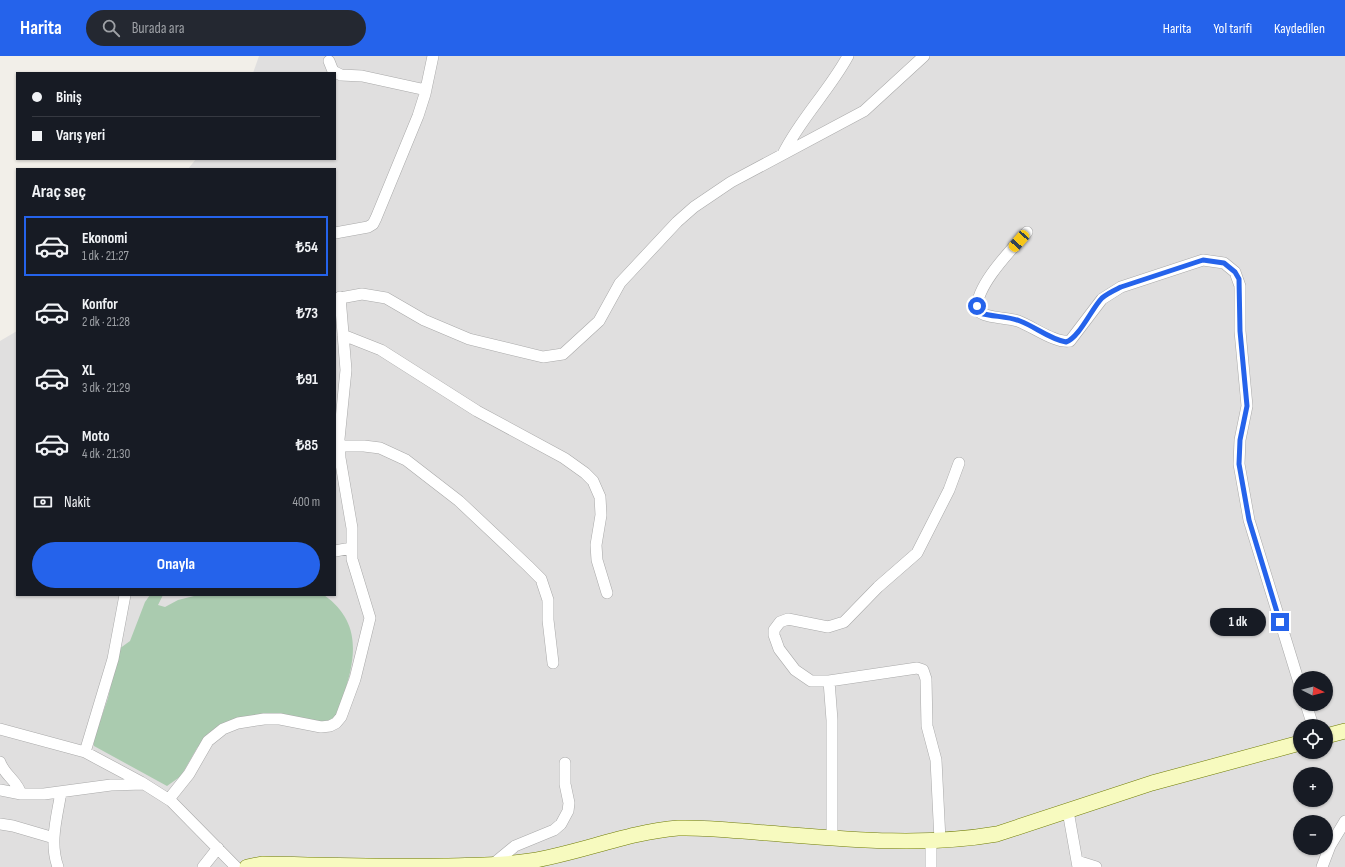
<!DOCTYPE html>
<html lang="tr">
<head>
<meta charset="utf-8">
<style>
  :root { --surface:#171b24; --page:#242831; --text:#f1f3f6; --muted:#9ea1a6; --line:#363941; --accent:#2563eb }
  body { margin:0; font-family:"Sofia Sans Condensed",sans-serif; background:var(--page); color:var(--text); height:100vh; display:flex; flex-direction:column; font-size:15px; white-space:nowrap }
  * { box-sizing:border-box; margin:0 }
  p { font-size:13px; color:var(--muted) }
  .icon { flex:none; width:22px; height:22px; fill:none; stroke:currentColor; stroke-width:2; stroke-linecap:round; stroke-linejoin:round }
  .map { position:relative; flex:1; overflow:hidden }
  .panel { position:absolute; left:16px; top:112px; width:320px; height:428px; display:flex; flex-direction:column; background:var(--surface); border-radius:0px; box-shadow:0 1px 3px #0004 }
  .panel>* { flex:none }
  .banner { position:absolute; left:16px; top:16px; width:320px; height:88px; border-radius:0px; box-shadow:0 1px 3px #0004; display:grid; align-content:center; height:88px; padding:0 16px; background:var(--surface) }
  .needle { width:26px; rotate:96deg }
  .buttons { position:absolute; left:1293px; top:615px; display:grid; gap:8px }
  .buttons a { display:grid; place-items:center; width:40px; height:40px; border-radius:50%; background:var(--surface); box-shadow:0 1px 3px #0004; font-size:20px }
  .end { position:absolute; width:18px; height:18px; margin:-9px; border:5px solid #2563eb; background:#fff; box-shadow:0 0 0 2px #fff }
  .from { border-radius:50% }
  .bubble { position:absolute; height:28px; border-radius:14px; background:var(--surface); box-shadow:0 1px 3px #0004; font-size:13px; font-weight:700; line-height:28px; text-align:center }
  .car { position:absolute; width:12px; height:24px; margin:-12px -6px; border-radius:5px; box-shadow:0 0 3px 1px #0007; background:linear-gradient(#f5c518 24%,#345 0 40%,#f5c518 0 76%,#345 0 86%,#f5c518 0) }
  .banner b { display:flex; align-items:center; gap:14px; height:38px; font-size:15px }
  .banner b+b { border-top:1px solid var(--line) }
  .banner i { width:10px; height:10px; background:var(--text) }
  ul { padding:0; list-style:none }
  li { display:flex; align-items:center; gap:12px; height:60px; margin:0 8px 6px; padding:0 8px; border:2px solid transparent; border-radius:0px }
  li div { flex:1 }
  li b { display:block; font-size:15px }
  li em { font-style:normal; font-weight:700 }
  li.on { border-color:var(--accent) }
  li>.icon { width:36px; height:36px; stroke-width:1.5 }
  h2 { padding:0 16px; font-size:18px; line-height:48px }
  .pay { display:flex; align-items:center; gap:10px; height:44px; padding:0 16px; font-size:15px }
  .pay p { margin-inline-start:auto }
  .action { display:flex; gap:8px; margin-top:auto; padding:8px 16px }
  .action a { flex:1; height:46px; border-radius:24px; background:var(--accent); color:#fff; font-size:16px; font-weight:700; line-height:46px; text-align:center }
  header { display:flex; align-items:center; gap:24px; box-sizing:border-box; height:56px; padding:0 20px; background:var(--accent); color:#fff }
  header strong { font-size:19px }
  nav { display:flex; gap:22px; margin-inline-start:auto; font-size:14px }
  .search { width:280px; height:36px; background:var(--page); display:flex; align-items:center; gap:10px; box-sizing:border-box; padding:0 14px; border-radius:22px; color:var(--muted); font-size:15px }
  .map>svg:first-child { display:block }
  .residential { fill:#e0dfdf; fill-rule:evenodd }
  .cemetery { fill:#aacbaf }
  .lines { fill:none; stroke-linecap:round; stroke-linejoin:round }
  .street-casing { stroke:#a9a9a9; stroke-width:12 }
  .secondary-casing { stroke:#707d05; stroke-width:16 }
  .street { stroke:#fff; stroke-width:11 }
  .secondary { stroke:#f7fabf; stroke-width:15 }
  .route { stroke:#2563eb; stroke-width:5 }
</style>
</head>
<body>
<header>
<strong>Harita</strong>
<div class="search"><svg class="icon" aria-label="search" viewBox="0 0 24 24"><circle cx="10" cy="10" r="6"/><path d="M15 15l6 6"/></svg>Burada ara</div>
<nav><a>Harita</a><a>Yol tarifi</a><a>Kaydedilen</a></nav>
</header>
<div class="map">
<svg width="1345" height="811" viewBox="0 0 1345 811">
  <rect width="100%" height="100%" fill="#f2efe9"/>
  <path class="residential" d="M259,0H1345V811H0V285L17,275V539H335V113H188L196,103H335V17H253ZM1300,622H1326V648H1300ZM1300,670H1326V696H1300ZM1300,718H1326V744H1300ZM1300,766H1326V792H1300Z"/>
  <path class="cemetery" d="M150,539H163L158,549L165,551L178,544L198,539H324C362,566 356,602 343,641C340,650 338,662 328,667L289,661L210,678L197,692L181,720L167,730L94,690L93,686L108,642L119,593L130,585L145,546Z"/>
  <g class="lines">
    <defs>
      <path id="street" d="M329,5L333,15L341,19L362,20L426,34
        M783,98C800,63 829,35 848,0
        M1027,176C1012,193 975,230 977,254C985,263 1007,261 1018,265C1032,270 1056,288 1070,285L1102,243L1121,231L1203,204L1224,207L1235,216L1240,230V275L1247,350L1240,384L1239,408L1249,464L1300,630
        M335,177L368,171L373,168L376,162L418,60L425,38L433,0
        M335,243L362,238L386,242L424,264L469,283L543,301L563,298L599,265L620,227L677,166L694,151L731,126L864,55L924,0
        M343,279L381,294L477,355L564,402L585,417L593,425L600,441L601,459L596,489L597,504L607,537
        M339,390H364L380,392L406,404L459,445L528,510L541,523L548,544V564L553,607
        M335,495L351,492
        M829,625L832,664V782
        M1306,648L1313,670
        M0,673L85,696L141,726L171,745L236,811
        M85,696L113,603L125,539
        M0,706C4,719 17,724 21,738
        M0,734L21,738H44L111,729L143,728
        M169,743L189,718L208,685L223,673L238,667L264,663H280L321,671L330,670L336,667L341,661L355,623L370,562L352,503V472L340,402L339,383L346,314L340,241
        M1068,755L1078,811
        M0,768L13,770L54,782
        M940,784L936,704L927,670L926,623L923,614L917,612L829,625H811L795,614L779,593L774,579V574L780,566L788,563L828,571L844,566L878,531L917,497L949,434L959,407
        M1077,805L1096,811
        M492,809L515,790L554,774L561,768L568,755L569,747L565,728V707
        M58,811C49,787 57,761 61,736
        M203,811L218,792
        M931,811V785
        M1322,811L1330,790L1345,765"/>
      <path id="secondary" d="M1326,680L1345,675
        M247,811L262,808C323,809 383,811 444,810C473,809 501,810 530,805C580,797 628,776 678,772C708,771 738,775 767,777C843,783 922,791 997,778L1152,727L1300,687"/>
    </defs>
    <use href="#street" class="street-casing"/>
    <use href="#secondary" class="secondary-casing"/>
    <use href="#street" class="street"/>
    <use href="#secondary" class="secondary"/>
  </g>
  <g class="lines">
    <path class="route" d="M977,250L980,257C993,261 1007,260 1020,265C1036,271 1049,283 1066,286C1079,282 1092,252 1102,242C1108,237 1115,234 1121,231L1203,204L1224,207L1235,216L1239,223L1240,275L1247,350L1240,384L1239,408L1249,464L1280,566"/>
  </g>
</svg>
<div class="buttons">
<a><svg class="needle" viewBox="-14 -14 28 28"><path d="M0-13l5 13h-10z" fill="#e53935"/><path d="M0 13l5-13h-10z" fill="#9ea1a6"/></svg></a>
<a><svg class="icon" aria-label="locate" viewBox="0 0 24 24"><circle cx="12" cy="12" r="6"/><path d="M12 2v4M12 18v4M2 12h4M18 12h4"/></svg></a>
<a>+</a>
<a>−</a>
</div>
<i class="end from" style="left:977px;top:250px"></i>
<i class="end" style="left:1280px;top:566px"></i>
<div class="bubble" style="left:1210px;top:552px;width:56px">1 dk</div>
<i class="car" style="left:1019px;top:185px;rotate:221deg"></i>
<div class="banner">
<b><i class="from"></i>Biniş</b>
<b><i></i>Varış yeri</b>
</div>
<section class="panel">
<h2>Araç seç</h2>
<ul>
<li class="on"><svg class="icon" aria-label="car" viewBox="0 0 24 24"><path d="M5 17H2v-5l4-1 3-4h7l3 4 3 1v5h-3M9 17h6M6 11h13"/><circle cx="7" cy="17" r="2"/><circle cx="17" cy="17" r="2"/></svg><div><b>Ekonomi</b><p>1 dk · 21:27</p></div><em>₺54</em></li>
<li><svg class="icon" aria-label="car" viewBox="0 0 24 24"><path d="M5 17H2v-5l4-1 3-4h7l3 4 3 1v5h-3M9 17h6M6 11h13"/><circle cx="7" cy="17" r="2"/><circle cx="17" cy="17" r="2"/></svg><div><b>Konfor</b><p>2 dk · 21:28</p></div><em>₺73</em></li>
<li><svg class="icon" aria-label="car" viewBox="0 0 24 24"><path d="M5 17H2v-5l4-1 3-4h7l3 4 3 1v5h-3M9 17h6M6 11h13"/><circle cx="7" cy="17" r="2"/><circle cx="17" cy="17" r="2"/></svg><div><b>XL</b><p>3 dk · 21:29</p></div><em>₺91</em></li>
<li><svg class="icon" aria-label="car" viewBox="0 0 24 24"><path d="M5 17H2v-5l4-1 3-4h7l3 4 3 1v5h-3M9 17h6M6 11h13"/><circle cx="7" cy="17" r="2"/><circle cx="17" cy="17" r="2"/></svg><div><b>Moto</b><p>4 dk · 21:30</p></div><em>₺85</em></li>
</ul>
<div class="pay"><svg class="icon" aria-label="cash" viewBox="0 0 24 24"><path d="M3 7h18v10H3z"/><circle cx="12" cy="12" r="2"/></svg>Nakit<p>400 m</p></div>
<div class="action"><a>Onayla</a></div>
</section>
</div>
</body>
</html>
